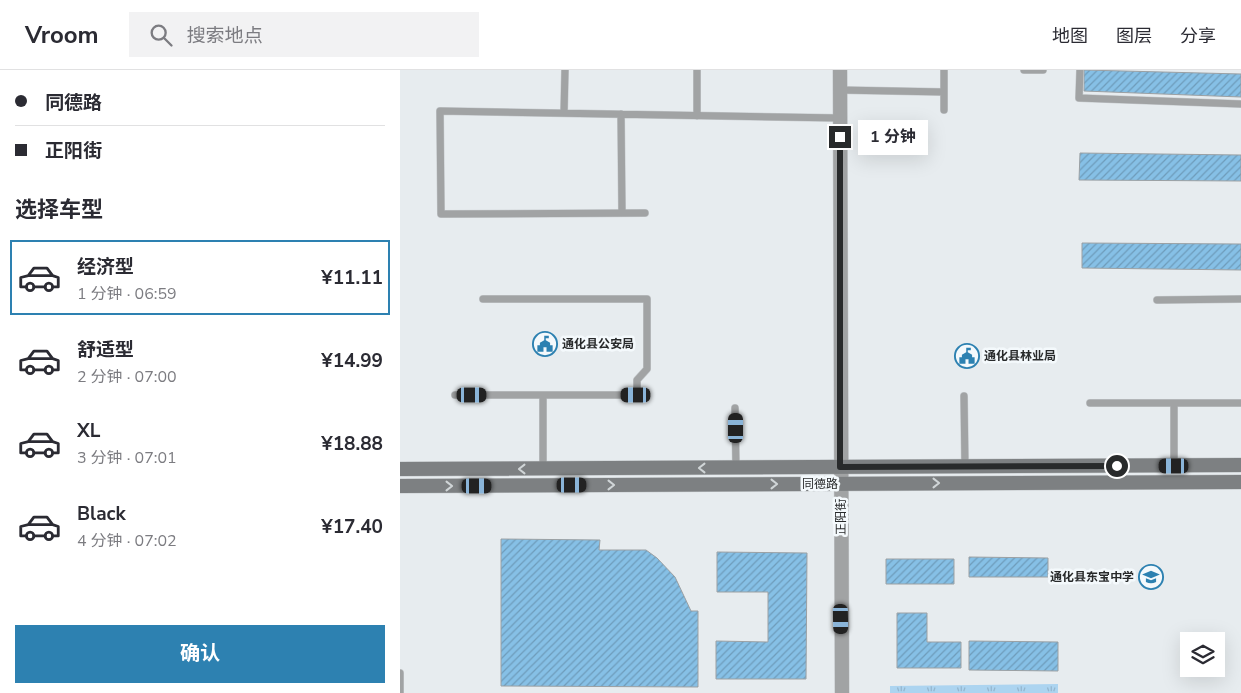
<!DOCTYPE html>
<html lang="zh">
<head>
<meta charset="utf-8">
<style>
  :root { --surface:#fff; --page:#f2f2f3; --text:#2b2b33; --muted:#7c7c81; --line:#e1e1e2; --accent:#2d81b1 }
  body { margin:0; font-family:"Nunito Sans","Noto Sans SC",sans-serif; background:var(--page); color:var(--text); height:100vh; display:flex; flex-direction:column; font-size:19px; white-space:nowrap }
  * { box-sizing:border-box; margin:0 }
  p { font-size:16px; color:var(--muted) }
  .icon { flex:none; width:28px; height:28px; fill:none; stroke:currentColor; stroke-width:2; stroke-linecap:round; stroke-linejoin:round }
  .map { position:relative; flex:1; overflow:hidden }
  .side { display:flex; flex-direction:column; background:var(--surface); width:400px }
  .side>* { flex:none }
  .hud { display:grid; align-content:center; height:110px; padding:0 15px; background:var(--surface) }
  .controls { position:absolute; left:780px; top:562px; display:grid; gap:10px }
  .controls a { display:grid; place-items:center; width:45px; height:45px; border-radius:0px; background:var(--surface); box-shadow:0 5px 20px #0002; font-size:25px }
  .end { position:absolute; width:22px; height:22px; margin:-11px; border:6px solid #282a2b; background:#fff; box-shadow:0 0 0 2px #fff }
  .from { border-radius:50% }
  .bubble { position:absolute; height:35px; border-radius:0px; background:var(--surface); box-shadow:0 5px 20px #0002; font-size:16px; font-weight:700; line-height:35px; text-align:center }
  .car { position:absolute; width:15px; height:30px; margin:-15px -8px; border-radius:6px; box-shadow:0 0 4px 1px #0007; background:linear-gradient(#222 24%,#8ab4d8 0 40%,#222 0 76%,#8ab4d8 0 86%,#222 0) }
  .hud b { display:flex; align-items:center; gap:18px; height:48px; font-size:19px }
  .hud b+b { border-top:1px solid var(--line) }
  .hud i { width:12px; height:12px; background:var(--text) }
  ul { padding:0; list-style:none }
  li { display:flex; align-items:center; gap:15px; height:75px; margin:0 10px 8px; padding:0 5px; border:2px solid transparent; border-radius:0px }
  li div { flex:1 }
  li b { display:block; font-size:19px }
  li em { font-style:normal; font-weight:700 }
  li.active { border-color:var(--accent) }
  li>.icon { width:45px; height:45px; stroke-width:1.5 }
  h2 { padding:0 15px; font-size:22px; line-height:60px }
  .cta { display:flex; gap:10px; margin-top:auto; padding:10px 15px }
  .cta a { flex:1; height:58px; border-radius:0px; background:var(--accent); color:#fff; font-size:20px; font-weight:700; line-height:58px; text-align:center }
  header { display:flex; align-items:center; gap:30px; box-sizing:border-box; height:70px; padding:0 25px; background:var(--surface); border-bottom:1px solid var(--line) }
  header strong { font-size:24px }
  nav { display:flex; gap:28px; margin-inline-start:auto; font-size:18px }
  .search { width:350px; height:45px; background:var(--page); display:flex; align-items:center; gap:12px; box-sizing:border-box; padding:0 18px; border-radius:0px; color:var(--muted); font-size:19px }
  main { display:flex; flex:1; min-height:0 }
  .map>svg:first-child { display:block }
  .park { fill:url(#park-tufts) }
  .building { fill:url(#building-hatch); stroke:#9ba0a3 }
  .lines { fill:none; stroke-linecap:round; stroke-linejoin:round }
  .service-casing { stroke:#c5c9cc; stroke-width:8 }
  .tertiary-casing { stroke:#c5c9cc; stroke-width:15 }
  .secondary-casing { stroke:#c5c9cc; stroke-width:15 }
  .service { stroke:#a1a3a4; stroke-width:7 }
  .tertiary { stroke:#a1a3a4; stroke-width:14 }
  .secondary { stroke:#7d8082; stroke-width:14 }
  .oneway { stroke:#d0d5d7 }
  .route { stroke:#282a2b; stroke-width:6 }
  .labels { text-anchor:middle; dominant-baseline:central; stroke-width:5; stroke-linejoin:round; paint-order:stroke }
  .poi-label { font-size:12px; font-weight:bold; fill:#282a2b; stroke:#f4f9fc; text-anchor:start }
  .street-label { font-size:12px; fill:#282a2b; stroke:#f4f9fc }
</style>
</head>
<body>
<header>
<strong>Vroom</strong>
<div class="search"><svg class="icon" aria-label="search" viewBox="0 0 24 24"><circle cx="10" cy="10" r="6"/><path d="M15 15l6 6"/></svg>搜索地点</div>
<nav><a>地图</a><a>图层</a><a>分享</a></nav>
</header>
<main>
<section class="side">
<div class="hud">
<b><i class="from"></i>同德路</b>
<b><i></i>正阳街</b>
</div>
<h2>选择车型</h2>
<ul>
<li class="active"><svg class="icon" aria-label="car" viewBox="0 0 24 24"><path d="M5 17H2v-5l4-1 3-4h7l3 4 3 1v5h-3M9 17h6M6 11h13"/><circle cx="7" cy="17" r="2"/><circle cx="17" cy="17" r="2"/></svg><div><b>经济型</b><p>1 分钟 · 06:59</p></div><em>¥11.11</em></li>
<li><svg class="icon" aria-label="car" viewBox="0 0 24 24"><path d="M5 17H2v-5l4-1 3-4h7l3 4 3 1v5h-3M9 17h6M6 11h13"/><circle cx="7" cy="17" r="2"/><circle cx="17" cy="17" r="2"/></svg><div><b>舒适型</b><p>2 分钟 · 07:00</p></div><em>¥14.99</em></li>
<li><svg class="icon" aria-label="car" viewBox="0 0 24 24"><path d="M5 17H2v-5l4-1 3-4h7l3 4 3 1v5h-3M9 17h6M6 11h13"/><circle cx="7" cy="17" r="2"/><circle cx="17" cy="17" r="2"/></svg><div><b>XL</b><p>3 分钟 · 07:01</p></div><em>¥18.88</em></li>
<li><svg class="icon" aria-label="car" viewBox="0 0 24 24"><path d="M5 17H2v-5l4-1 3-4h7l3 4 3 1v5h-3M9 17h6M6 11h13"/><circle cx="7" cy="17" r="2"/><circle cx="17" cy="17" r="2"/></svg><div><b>Black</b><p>4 分钟 · 07:02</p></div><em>¥17.40</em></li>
</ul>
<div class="cta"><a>确认</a></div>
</section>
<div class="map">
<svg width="841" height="623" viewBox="0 0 841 623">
  <defs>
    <pattern id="park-tufts" width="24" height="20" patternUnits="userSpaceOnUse" patternTransform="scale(1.25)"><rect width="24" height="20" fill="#acd4f0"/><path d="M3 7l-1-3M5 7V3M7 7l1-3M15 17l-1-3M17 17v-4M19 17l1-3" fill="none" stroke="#94b6ce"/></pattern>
    <pattern id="building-hatch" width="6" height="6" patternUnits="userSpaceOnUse" patternTransform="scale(1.25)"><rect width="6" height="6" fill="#86c0e6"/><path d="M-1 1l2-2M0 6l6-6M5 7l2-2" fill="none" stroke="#6e9cbb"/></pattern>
  </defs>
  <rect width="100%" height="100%" fill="#e7ecef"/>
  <path class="park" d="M658,614V623H490V616Z"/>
  <path class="building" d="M684,0L841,4V27L684,21Z
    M680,83L841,85V111L679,110Z
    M682,173L841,174V200L682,198Z
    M101,469L200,470L199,480H246L257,488L275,507L291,541H298V617L101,616Z
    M317,482L407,483L406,609H316V571L368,572V522H317Z
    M569,487L648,488V507H569Z
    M486,489H554V514H486Z
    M497,543H527V572H561V598H497Z
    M569,571L658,572V601L569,600Z"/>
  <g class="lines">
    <defs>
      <path id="service" d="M624,0H643
        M680,0L679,28L841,34
        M440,20L544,22
        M544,40V0
        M164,43L165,0
        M221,44L222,143
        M297,46V0
        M245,143L41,144L40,41L440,48
        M757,230L841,229
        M55,325H237V310L247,299V229H83
        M143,325V398
        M564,326L565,397
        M690,333H841
        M774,333V396
        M335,338L336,398
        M0,603V623"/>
      <path id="tertiary" d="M440,0L442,623"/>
      <path id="secondary" d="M0,399L841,395
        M0,416L841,412"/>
    </defs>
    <use href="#service" class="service-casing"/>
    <use href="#tertiary" class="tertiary-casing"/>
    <use href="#secondary" class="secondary-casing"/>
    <use href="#service" class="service"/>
    <use href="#tertiary" class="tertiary"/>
    <use href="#secondary" class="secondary"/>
  </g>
  <defs><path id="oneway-chevron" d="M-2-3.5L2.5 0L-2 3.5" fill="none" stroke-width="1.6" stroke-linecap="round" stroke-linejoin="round" transform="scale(1.25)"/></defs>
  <g class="oneway">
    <use href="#oneway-chevron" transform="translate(302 398) rotate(180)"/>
    <use href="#oneway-chevron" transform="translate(122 399) rotate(180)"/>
    <use href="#oneway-chevron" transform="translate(536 413)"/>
    <use href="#oneway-chevron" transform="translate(374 414)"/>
    <use href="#oneway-chevron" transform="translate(211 415)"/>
    <use href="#oneway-chevron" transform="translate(49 416)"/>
  </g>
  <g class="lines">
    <path class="route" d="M440,67V397L717,396"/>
  </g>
  <defs>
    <symbol id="civic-ring" viewBox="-11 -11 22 22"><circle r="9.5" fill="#f4f9fc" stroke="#2d81b1" stroke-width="1.5"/><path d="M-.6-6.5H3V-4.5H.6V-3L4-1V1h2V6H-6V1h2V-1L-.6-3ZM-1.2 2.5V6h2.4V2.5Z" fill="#2d81b1"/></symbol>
    <symbol id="school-ring" viewBox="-11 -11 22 22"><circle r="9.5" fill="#f4f9fc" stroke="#2d81b1" stroke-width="1.5"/><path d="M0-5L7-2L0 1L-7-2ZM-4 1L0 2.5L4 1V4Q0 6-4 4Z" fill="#2d81b1"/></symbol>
  </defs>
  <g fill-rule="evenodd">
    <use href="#civic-ring" x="131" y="260" width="28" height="28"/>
    <use href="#civic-ring" x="553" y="272" width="28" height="28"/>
    <use href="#school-ring" x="737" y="493" width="28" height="28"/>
  </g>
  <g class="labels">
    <g class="poi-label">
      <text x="162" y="274">通化县公安局</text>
      <text x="584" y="286">通化县林业局</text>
      <text x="734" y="507" text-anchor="end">通化县东宝中学</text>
    </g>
    <g class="street-label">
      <text x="420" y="414">同德路</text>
      <text transform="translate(441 447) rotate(-90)">正阳街</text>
    </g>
  </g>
</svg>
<div class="controls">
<a><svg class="icon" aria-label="layers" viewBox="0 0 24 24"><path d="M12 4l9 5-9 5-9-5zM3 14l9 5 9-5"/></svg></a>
</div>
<i class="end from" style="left:717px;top:396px"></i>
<i class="end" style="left:440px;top:67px"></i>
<div class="bubble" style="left:458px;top:50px;width:70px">1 分钟</div>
<i class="car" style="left:72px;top:325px;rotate:90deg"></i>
<i class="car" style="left:236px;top:325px;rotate:270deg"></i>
<i class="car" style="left:336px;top:358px;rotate:0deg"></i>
<i class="car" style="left:774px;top:396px;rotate:270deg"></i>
<i class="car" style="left:172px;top:415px;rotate:90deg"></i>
<i class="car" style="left:77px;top:416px;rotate:90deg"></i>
<i class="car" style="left:441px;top:549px;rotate:179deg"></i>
</div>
</main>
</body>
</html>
